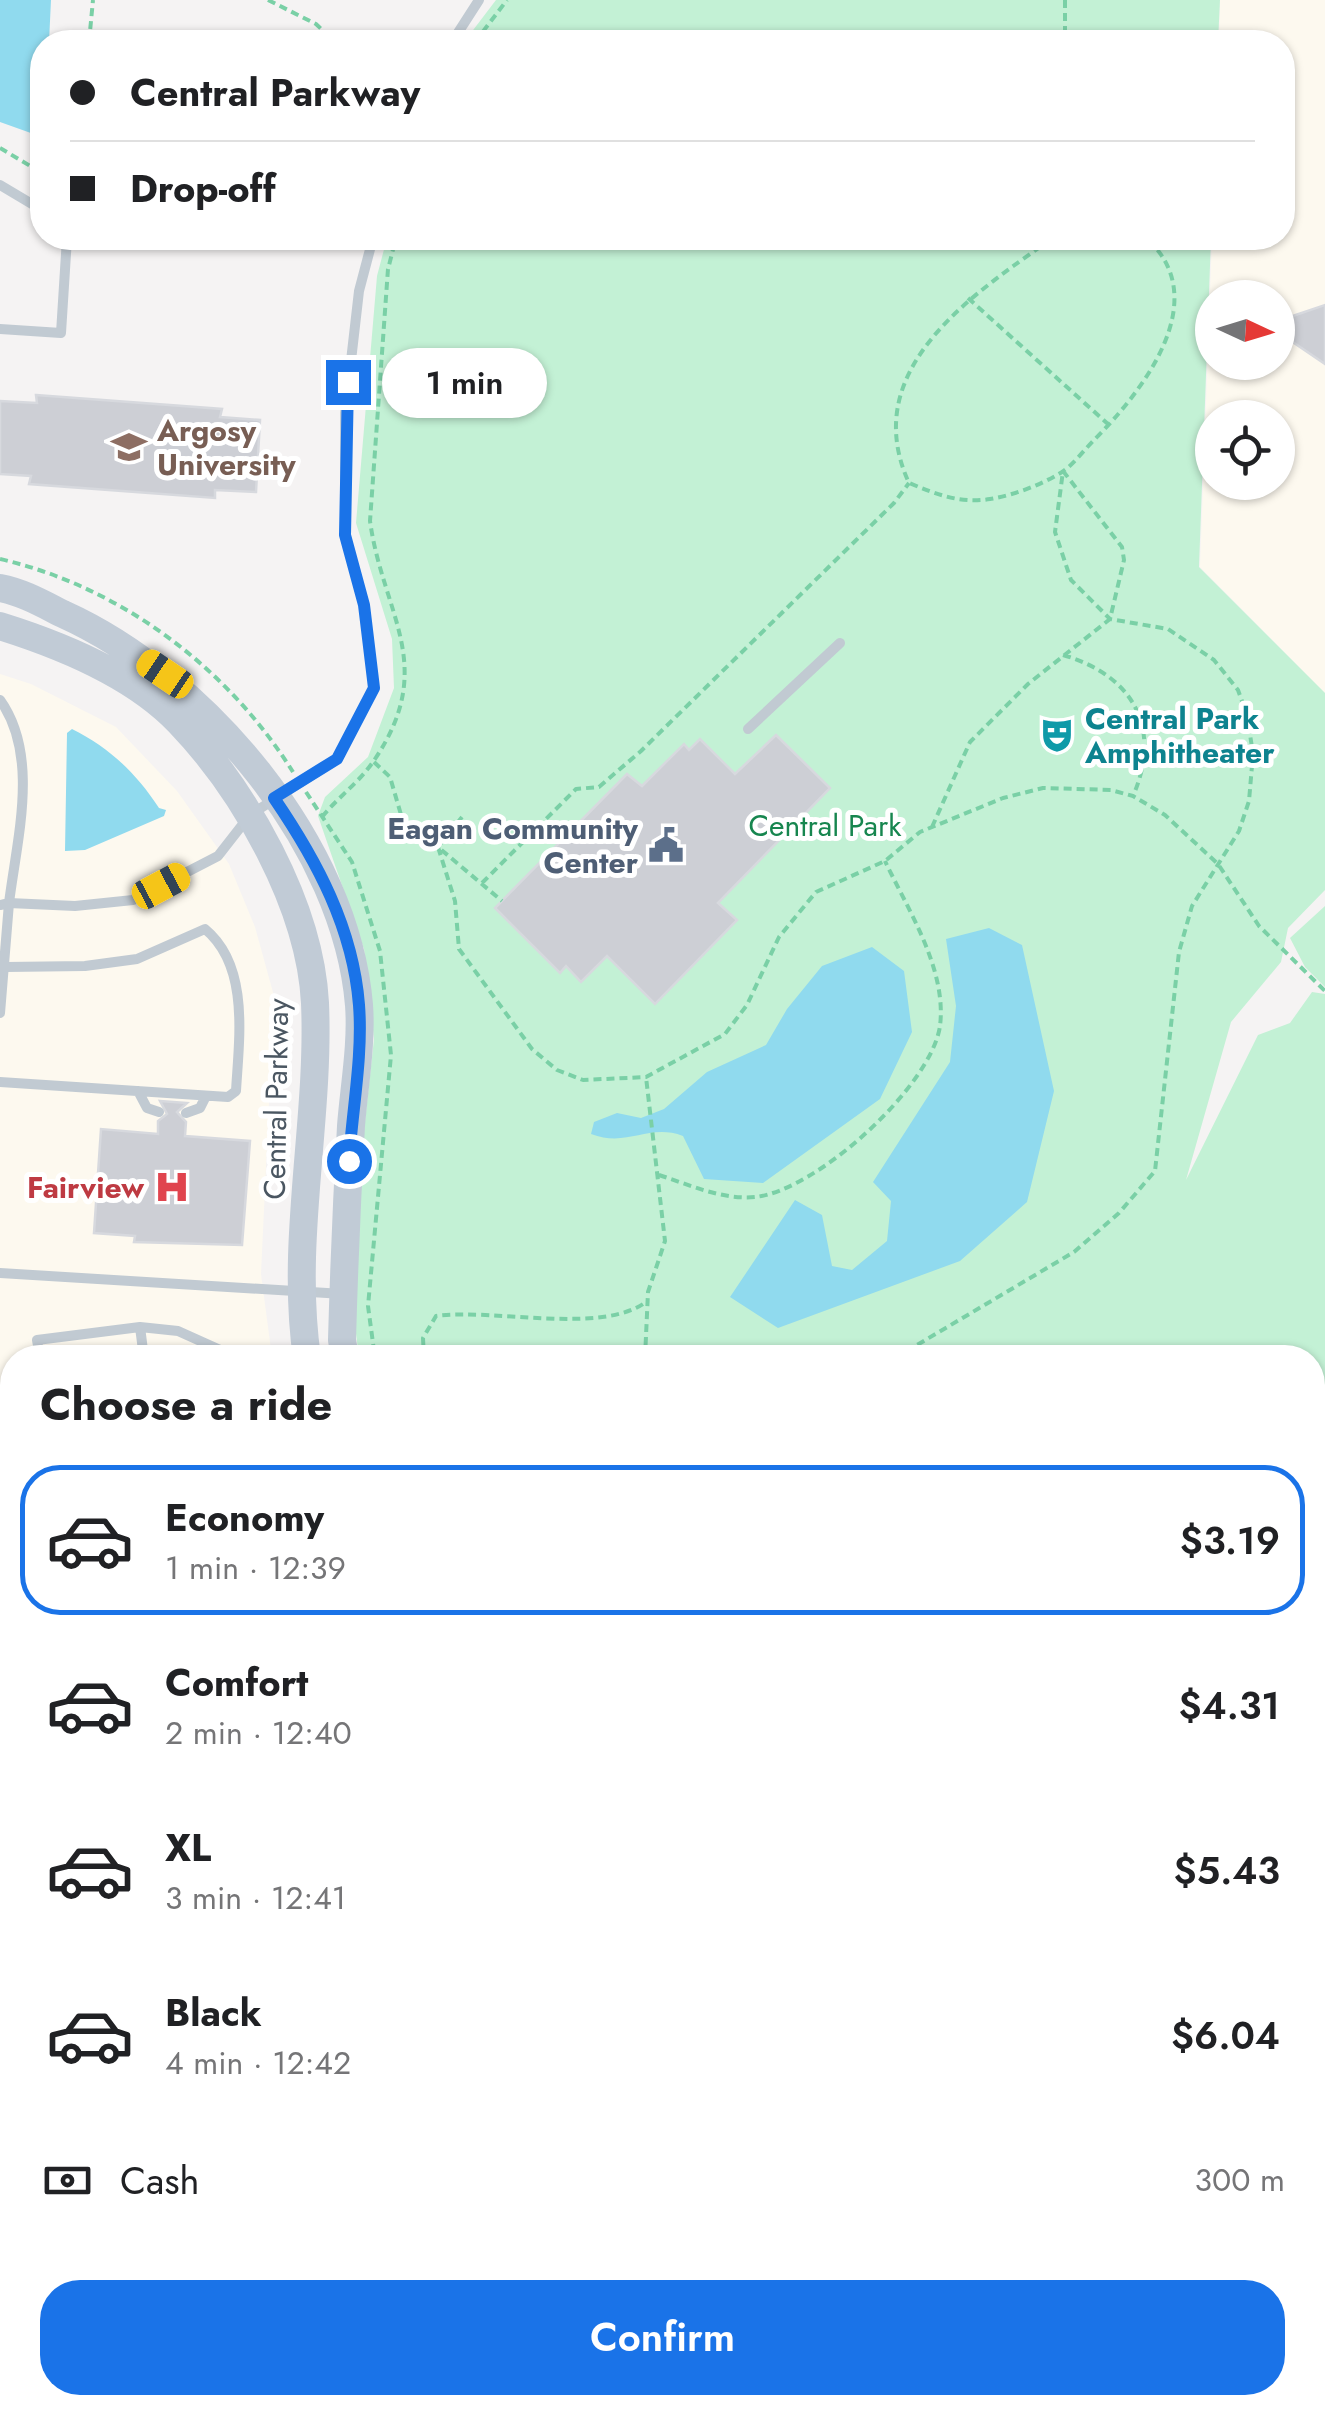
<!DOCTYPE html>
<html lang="en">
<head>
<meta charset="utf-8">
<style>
  :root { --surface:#fff; --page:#f2f2f2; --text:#202124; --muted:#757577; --line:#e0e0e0; --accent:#1a73e8 }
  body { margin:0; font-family:Jost,sans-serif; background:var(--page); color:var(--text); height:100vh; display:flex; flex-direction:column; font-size:38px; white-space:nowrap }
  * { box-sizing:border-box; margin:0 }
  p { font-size:32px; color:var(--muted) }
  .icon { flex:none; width:55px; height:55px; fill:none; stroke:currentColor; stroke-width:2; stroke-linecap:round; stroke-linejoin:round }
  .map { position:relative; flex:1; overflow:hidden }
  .drawer { position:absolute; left:0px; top:1345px; width:1325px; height:1070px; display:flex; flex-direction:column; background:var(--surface); border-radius:40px 40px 0 0; box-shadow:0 2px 8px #0004 }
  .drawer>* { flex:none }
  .guide { position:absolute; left:30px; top:30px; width:1265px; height:220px; border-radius:40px; box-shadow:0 2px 8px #0004; display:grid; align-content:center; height:220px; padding:0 40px; background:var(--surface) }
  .needle { width:65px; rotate:94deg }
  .buttons { position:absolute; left:1195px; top:280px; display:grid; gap:20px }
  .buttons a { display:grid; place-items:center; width:100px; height:100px; border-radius:50%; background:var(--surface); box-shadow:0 2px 8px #0004; font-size:50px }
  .end { position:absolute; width:45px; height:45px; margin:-22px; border:12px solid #1a73e8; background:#fff; box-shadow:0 0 0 5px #fff }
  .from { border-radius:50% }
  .bubble { position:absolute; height:70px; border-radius:35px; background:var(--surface); box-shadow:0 2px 8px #0004; font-size:32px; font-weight:600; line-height:70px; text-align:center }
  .car { position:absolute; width:30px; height:60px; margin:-30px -15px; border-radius:12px; box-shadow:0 0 8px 2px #0007; background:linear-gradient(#f5c518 24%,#345 0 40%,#f5c518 0 76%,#345 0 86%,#f5c518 0) }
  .guide b { display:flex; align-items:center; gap:35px; height:95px; font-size:38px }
  .guide b+b { border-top:2px solid var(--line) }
  .guide i { width:25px; height:25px; background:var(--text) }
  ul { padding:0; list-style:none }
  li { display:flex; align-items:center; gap:30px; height:150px; margin:0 20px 15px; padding:0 20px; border:5px solid transparent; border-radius:40px }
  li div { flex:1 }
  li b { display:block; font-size:38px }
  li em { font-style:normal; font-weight:600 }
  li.selected { border-color:var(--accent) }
  li>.icon { width:90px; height:90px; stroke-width:1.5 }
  h2 { padding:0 40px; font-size:45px; line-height:120px }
  .pay { display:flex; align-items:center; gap:25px; height:110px; padding:0 40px; font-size:38px }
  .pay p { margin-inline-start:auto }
  .primary-button { display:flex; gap:20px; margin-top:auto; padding:20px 40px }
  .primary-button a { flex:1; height:115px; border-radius:40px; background:var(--accent); color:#fff; font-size:40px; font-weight:600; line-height:115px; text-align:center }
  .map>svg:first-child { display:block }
  .commercial { fill:#fdf9ef; fill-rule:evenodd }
  .green { fill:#c3f1d5 }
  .water { fill:#90daee }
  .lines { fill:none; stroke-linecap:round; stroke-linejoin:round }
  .stream { stroke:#90daee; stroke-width:5 }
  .building { fill:#cdcfd5; stroke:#d7d9de; stroke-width:2.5 }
  .path { stroke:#7ad0a6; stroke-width:4; stroke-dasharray:8 5; stroke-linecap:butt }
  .lane { stroke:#c1cad2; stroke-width:10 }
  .street { stroke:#c1cad2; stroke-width:20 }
  .secondary { stroke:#c1cbd6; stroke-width:28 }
  .route { stroke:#1a73e8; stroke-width:12 }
  .labels { text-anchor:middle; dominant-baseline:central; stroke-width:10; stroke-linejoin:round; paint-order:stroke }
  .education-label { font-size:30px; font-weight:bold; fill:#785e54; stroke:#fff; text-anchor:start }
  .culture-label { font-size:30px; font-weight:bold; fill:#0d838f; stroke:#fff; text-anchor:start }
  .park-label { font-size:30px; fill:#17864f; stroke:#fff }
  .service-label { font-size:30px; font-weight:bold; fill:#4e5e75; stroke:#fff; text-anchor:end }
  .street-label { font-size:30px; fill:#4a5661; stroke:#fff }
  .health-label { font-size:30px; font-weight:bold; fill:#be3a42; stroke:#fff; text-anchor:end }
</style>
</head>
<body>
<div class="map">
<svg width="1325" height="2415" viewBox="0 0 1325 2415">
  <rect width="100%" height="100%" fill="#f5f3f3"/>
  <path class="commercial" d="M1220,0H1325V693L1200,567L1212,238H1282V42H1219ZM1212,298H1278V362H1212ZM1212,418H1278V482H1212Z
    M0,674L31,684L116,727L177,791L229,864L255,927L274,996L261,1274L272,1357L12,1358V1811L0,1810Z
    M1325,1490V1917L1312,1915V1491Z"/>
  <path class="green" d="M496,0H1220L1218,42H464Z
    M387,238H1211L1199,567L1325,693V890L1288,928L1281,962L1231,1022L1186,1180L1258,1035L1290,1023L1312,992L1325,994V1490L1313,1491L1312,1358L359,1357L352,1303L358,1185L374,1039L364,949L318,816L325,797L368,757L394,688L392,639L356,523L377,276Z
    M1325,906V987L1305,967L1290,938Z"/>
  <path class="water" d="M0,0H51L49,42H42V137L0,122Z
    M72,729C110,748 136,773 159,808L166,810L164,816L85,850L65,851L67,733Z
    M989,928L1022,945L1054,1091L1027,1202L960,1261L778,1328L730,1297L795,1200L822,1215L832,1266L852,1270L887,1241L891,1201L873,1182L950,1062L956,1006L946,939Z
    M872,947L904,971L912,1032L880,1099L763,1183L704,1179L683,1136C648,1123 628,1148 591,1134L594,1122L617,1113L641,1118L664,1109L707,1072L766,1045L787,1009L822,966Z
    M66,2403V2402L234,2403L230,2415H134L121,2407L113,2415H68Z"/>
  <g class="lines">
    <path class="stream" d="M0,1777L12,1782"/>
  </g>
  <path class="building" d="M1325,305V364L1278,332V321Z
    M36,395L222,409L220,417L260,420L256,492L215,490V498L29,484L31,476L0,474V401L37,403Z
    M776,735L830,788L718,903L737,920L655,1004L607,956L581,982L566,966L560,973L495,908L627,774L642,786L684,744L689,750L700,739L735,774Z
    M160,1101L187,1103L177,1112L186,1122L185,1136L250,1141L242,1245L134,1242L135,1236L94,1233L101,1129L158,1134V1121L167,1114Z"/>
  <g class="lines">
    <path class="path" d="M268,0L316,24L335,42
      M1065,0V42
      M89,42L93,0
      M475,42L507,0
      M0,148L42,173
      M1064,238L1050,240C972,295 857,370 909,483C936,494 960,504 990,499C1014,495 1041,485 1062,472C1074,464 1084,450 1094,440C1143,391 1215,299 1146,238
      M968,298L1109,425
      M0,559C121,587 227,667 293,772
      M1063,655C1132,675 1163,727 1133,796
      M374,762L390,777L404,825L438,847L502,901
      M306,792L352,862L380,951L391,1055L368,1306L375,1358
      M322,817C339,796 360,782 375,759C438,665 383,615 370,521L388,269L396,238
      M462,817L438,847L455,901L459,949L532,1049L557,1070L583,1080L646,1077L725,1034L747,1005L779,937L816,892L885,861L920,832L1003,798L1043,788L1111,790L1133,796L1165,815L1218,864L1259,926L1325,991
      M932,827L970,742L1028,684L1110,619L1124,560L1122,547L1063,471
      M482,883L576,789L599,787L641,751L894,503L909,483
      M659,1175C690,1185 722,1200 755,1197C816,1191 931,1087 940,1026C947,969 908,910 885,861
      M424,1358L423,1338L436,1316C494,1308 601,1335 646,1302
      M645,1358L648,1292L665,1241L646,1077
      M895,1358L1074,1252L1119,1213L1155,1171L1179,952L1192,906L1239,831L1249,801L1253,754L1247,715L1238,690L1214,660L1168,629L1110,619L1071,580L1055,532L1063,471
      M0,1830L12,1831
      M1312,1945L1325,1946
      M359,2415L369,2402"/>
    <path class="lane" d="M452,42L479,0
      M0,185L42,210
      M0,329L61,333L67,238
      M0,700C40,756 17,838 9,903L75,906L133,900L218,856L250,815L337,759L374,688L364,605L345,535V413L359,291L373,238
      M748,729L840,643
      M0,905L9,903L0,1013
      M0,1082L228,1097L236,1091C239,1039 250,966 205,929L137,959L85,966L6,967
      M138,1091L147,1108L159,1112
      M186,1113L200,1108L206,1096
      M0,1273L343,1294
      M140,1327L178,1331L238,1358
      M40,1358L37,1340L140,1327L144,1358
      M0,1448L12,1511
      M1312,1516L1325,1513
      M0,1627L12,1626
      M1312,1825L1325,1815
      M1312,1844L1325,1850
      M790,2402L801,2415
      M427,2415L442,2402
      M777,2415L791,2403"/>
    <path class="street" d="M0,2176L12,1979
      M694,2402L698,2415
      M1201,2402L1208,2415"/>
    <path class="secondary" d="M0,588C22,592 43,604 63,614C205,678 346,846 359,1005C362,1044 354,1087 351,1126C347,1197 344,1268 342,1340L345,1358
      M0,626C61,645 134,675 179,722C245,791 310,905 315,1003C320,1121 290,1240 307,1358
      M0,1861L12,1862
      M0,1912L12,1913
      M1312,1985L1325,1986
      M328,2415L338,2402"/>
  </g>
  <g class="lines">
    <path class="route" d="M348,382L345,535L364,605L374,688L337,759L274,798C317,861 353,928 359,1005C363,1056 352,1111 349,1161"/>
  </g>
  <defs>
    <symbol id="university-bare" viewBox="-9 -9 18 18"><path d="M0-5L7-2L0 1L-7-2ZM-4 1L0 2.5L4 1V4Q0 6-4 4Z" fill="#8d6e63" stroke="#fff" stroke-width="2.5" paint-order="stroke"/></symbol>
    <symbol id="theatre-bare" viewBox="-9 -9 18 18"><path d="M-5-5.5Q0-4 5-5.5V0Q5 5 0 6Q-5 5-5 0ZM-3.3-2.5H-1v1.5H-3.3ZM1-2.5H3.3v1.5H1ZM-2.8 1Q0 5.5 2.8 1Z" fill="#0f9aa8" stroke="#fff" stroke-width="2.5" paint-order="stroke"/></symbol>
    <symbol id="civic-bare" viewBox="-9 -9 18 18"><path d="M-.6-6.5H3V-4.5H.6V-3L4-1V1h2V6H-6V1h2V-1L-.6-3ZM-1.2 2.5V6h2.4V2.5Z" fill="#5c6f8a" stroke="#fff" stroke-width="2.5" paint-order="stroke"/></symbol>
    <symbol id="hospital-bare" viewBox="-9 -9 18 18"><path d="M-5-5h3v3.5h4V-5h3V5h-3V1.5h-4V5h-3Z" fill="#e0444e" stroke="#fff" stroke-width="2.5" paint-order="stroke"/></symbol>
  </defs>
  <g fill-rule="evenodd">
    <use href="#university-bare" x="104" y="422" width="50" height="50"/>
    <use href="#theatre-bare" x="1032" y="710" width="50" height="50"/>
    <use href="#civic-bare" x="641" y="820" width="50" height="50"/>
    <use href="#hospital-bare" x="147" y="1162" width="50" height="50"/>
  </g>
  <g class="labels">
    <g class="education-label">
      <text x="157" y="430">Argosy<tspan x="157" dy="34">University</tspan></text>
    </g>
    <g class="culture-label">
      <text x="1085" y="718">Central Park<tspan x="1085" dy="34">Amphitheater</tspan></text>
    </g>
    <g class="park-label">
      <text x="825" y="825">Central Park</text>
    </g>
    <g class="service-label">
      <text x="638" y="828">Eagan Community<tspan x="638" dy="34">Center</tspan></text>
    </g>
    <g class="street-label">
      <text transform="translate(276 1099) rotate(-89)">Central Parkway</text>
    </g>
    <g class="health-label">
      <text x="144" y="1187">Fairview</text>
    </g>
  </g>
</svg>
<div class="buttons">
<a><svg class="needle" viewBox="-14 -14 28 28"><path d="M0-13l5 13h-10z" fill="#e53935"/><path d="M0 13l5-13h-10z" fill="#757577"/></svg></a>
<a><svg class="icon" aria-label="locate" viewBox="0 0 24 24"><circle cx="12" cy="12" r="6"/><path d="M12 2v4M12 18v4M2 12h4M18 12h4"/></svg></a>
</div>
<i class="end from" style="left:349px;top:1161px"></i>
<i class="end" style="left:348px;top:382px"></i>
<div class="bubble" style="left:382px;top:348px;width:165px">1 min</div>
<i class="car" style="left:165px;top:674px;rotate:304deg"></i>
<i class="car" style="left:161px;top:886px;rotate:62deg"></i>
<div class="guide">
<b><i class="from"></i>Central Parkway</b>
<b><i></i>Drop-off</b>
</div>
<section class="drawer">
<h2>Choose a ride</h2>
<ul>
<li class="selected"><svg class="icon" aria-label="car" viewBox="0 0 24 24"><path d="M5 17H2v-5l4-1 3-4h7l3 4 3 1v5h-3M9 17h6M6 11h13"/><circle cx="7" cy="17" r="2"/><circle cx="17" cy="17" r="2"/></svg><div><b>Economy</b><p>1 min · 12:39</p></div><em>$3.19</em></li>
<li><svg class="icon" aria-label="car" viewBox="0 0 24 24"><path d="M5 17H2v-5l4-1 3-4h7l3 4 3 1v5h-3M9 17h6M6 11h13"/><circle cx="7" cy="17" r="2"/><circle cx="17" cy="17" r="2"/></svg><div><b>Comfort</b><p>2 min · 12:40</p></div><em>$4.31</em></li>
<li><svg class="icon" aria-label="car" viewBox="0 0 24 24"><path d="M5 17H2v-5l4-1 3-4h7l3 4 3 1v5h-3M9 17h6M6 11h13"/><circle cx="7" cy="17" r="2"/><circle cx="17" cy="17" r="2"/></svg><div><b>XL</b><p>3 min · 12:41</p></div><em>$5.43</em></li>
<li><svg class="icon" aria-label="car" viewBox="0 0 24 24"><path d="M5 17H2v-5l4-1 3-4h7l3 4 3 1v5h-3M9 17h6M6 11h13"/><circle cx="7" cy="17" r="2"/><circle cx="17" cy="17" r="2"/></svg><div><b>Black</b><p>4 min · 12:42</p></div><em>$6.04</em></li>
</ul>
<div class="pay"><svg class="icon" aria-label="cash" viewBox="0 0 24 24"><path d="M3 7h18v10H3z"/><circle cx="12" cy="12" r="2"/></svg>Cash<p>300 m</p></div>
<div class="primary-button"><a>Confirm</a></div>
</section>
</div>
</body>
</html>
